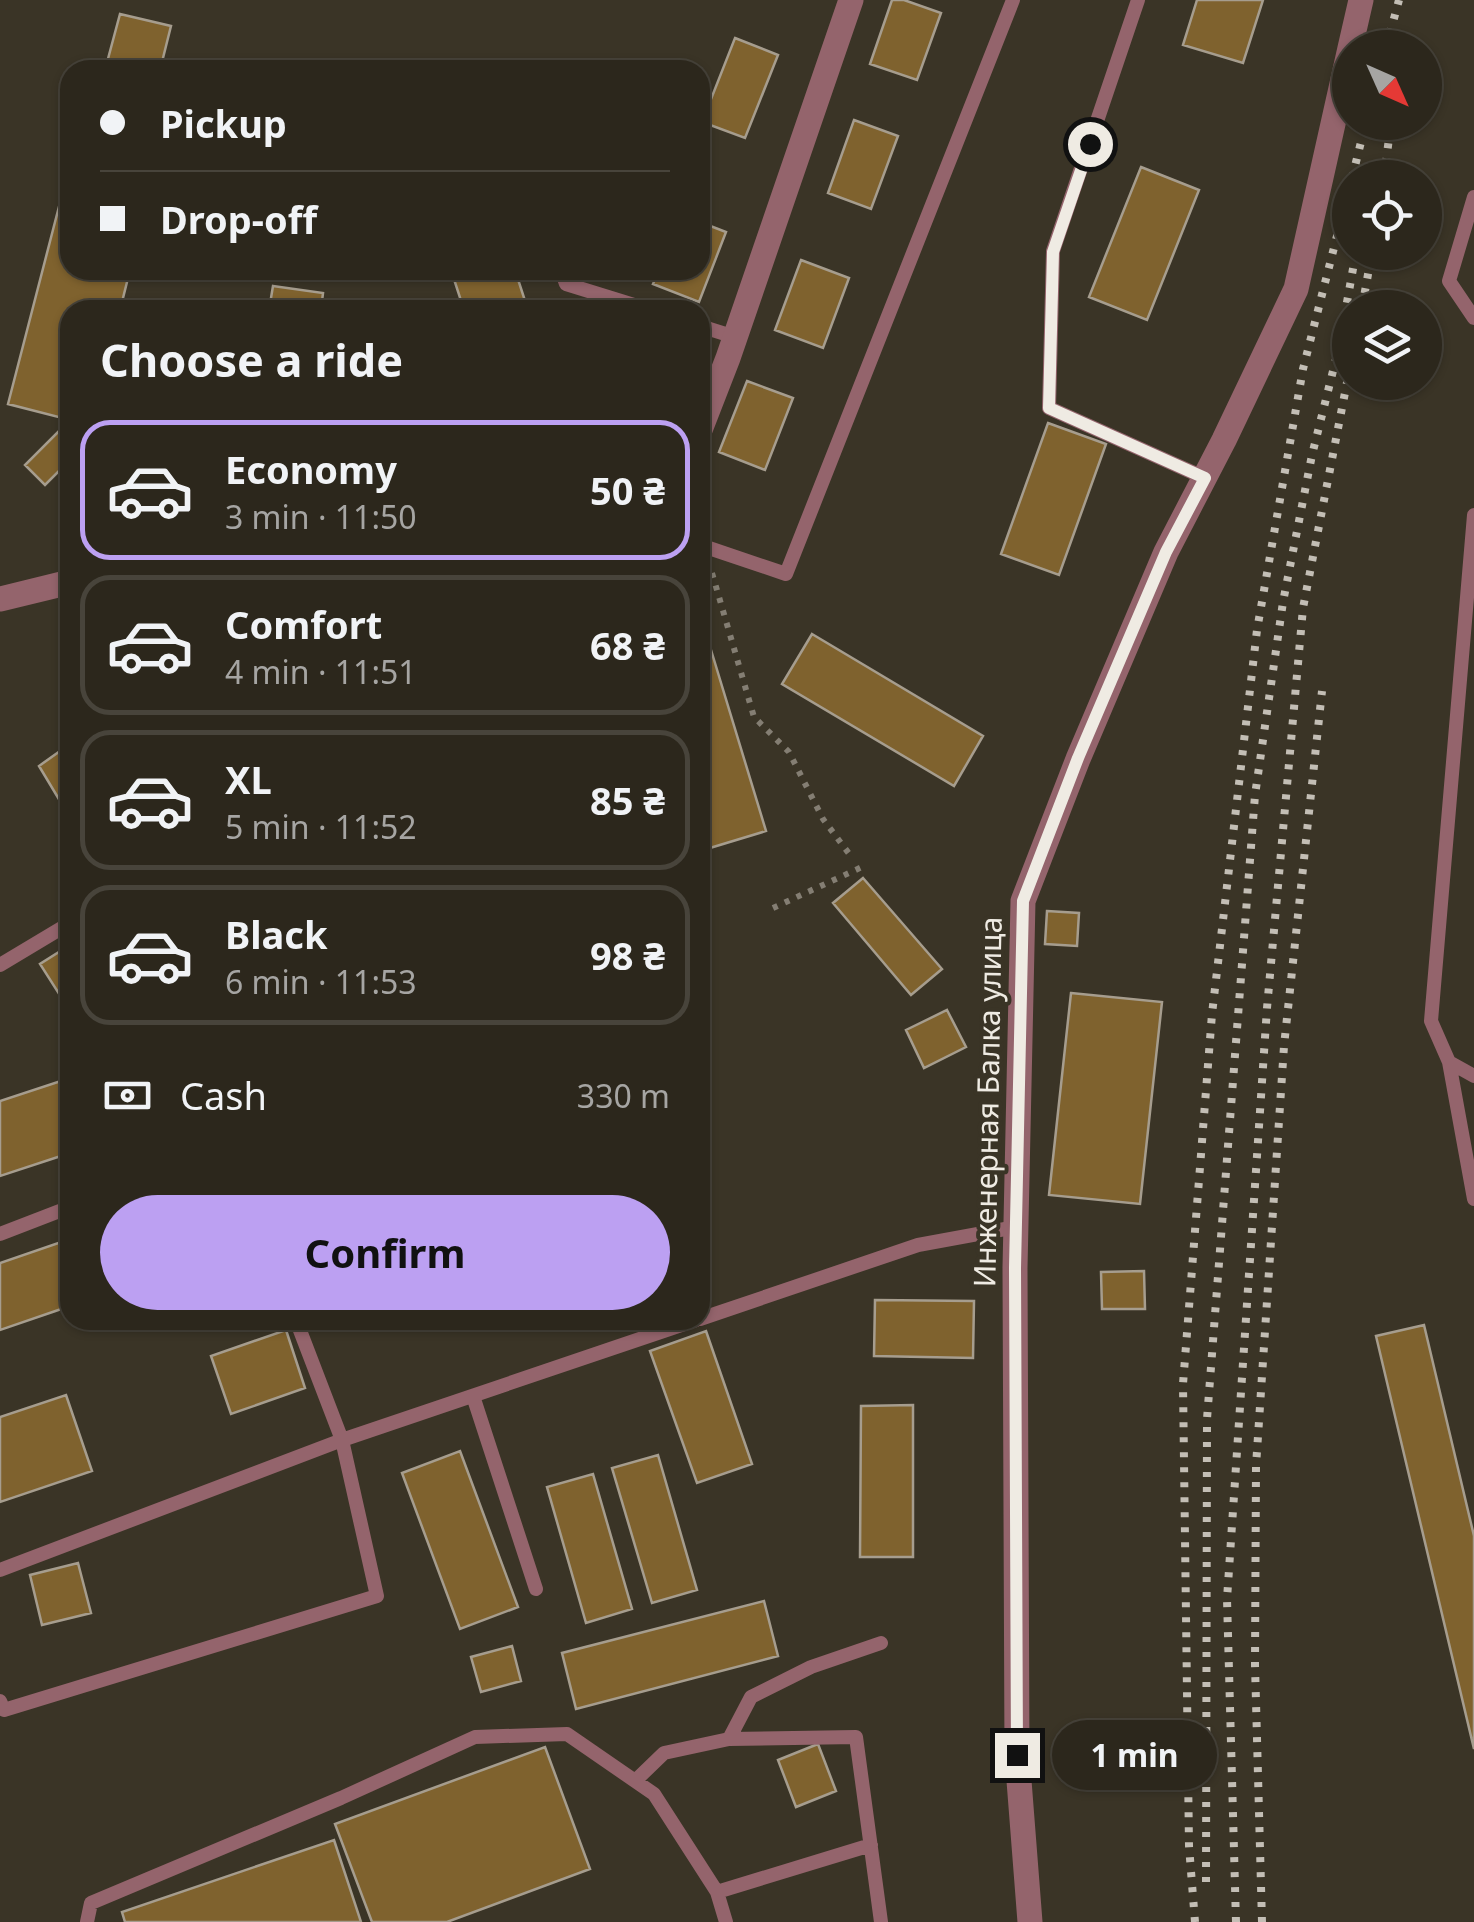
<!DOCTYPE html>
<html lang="en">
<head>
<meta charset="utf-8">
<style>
  :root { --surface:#2c271c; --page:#342f25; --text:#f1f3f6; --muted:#a6a5a3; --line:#48443b; --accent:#bca0f2 }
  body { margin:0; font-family:"Noto Sans",sans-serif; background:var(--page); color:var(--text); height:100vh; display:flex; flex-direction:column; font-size:38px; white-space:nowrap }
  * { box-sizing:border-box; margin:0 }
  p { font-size:32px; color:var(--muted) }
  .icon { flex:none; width:55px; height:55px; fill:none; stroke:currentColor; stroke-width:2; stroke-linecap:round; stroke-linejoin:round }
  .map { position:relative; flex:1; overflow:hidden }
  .details { position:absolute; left:60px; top:300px; width:650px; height:1030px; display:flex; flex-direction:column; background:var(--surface); border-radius:30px; box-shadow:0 2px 8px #0004,0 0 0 2px var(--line) }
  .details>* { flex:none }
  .banner { position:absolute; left:60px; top:60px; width:650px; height:220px; border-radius:30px; box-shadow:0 2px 8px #0004,0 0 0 2px var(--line); display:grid; align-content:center; height:220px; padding:0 40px; background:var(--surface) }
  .needle { width:65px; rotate:135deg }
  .buttons { position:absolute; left:1332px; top:30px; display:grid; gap:20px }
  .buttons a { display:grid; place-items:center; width:110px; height:110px; border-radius:50%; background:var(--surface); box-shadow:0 2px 8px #0004,0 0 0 2px var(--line); font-size:50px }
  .end { position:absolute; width:45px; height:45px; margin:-22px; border:12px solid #efebe3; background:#111; box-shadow:0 0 0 5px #111 }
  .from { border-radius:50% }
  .bubble { position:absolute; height:70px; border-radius:35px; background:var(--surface); box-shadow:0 2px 8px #0004,0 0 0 2px var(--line); font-size:32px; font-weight:700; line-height:70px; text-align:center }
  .banner b { display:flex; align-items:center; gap:35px; height:95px; font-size:38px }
  .banner b+b { border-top:2px solid var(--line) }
  .banner i { width:25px; height:25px; background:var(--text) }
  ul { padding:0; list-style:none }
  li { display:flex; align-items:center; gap:30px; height:140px; margin:0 20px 15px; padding:0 20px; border:5px solid var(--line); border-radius:30px }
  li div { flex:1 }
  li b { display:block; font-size:38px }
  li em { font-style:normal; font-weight:700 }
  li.active { border-color:var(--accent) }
  li>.icon { width:90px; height:90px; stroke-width:1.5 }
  h2 { padding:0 40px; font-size:45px; line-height:120px }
  .pay { display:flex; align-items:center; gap:25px; height:110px; padding:0 40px; font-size:38px }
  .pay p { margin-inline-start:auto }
  .button { display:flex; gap:20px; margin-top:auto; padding:20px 40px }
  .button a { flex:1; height:115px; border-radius:60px; background:var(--accent); color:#111; font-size:40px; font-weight:700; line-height:115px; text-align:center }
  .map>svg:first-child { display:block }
  .building { fill:#7f622e; stroke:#a69d8e; stroke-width:2.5 }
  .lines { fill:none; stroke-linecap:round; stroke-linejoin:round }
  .path { stroke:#847e73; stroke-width:6; stroke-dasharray:5 8; stroke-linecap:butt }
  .lane { stroke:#94646c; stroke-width:14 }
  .street { stroke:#94646c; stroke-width:25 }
  .rail { stroke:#c3beb5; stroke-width:8; stroke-dasharray:5 10; stroke-linecap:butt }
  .route { stroke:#efebe3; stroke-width:12 }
  .labels { text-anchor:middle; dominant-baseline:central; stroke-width:8; stroke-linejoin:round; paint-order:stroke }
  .street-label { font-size:30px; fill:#efebe3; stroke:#3a3426 }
</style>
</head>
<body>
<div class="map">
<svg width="1474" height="1922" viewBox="0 0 1474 1922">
  <rect width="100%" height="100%" fill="#3a3426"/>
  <path class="building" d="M892,0H904L941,13L917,80L870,64Z
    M1197,0H1263L1243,63L1183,45Z
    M120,14L171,26L160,70H105Z
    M735,38L778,55L745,138L702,122Z
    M854,120L898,136L871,209L828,193Z
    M70,164V270H130L120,310H70V420L8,404Z
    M1141,167L1199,190L1147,320L1089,297Z
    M700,222L726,232L699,302L653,284L659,270H700Z
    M801,260L849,278L823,348L775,330Z
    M451,270H515L528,310H464Z
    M273,286L323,293L321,310H269Z
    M747,381L793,398L765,470L719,452Z
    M1048,423L1106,444L1059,575L1001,554Z
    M58,432L70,443V460L45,485L25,465Z
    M701,617L766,831L700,851V617Z
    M812,634L983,736L954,786L782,684Z
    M70,744V815L69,816L39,766Z
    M863,878L942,969L911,995L833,903Z
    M1047,911L1079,913L1077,946L1045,944Z
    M70,945V995L63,1000L40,964Z
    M1071,993L1162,1002L1140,1204L1049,1195Z
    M947,1010L966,1047L924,1068L906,1030Z
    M70,1078V1153L0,1176V1101Z
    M70,1239V1306L0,1330V1263Z
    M1144,1271L1145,1309H1102L1101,1272Z
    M875,1300L974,1301L973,1358L874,1356Z
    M1424,1325L1474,1536V1749L1376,1336Z
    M286,1330L305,1388L231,1414L211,1356Z
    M706,1331L752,1464L697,1483L650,1351Z
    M66,1395L92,1471L0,1502V1417Z
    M913,1405V1557H860L861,1406Z
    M460,1451L518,1607L460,1629L402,1473Z
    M658,1455L697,1590L652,1603L612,1468Z
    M593,1474L632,1609L586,1623L547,1487Z
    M78,1563L91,1613L42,1625L30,1575Z
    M764,1601L778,1656L576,1709L562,1653Z
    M512,1646L521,1681L481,1692L471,1657Z
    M818,1744L836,1791L796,1807L778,1760Z
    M545,1747L590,1869L447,1922H372L335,1824Z
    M334,1840L361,1922H125L122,1912Z"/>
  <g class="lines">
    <path class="path" d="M712,573L754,717L789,752L823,819L853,859
      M773,908L862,867"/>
    <path class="lane" d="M1138,0L1053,251L1049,408L1205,478
      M1474,197L1449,281L1474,318
      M561,270L566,284L650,310
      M700,326L735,337
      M1474,515L1431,1021L1449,1062L1474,1076
      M700,545L786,574L1013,0
      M0,965L70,923
      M1449,1062L1474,1199
      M0,1234L70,1207
      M700,1319L918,1245L1016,1227
      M473,1396L536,1589
      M0,1570L342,1440L696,1320
      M0,1701L4,1710L377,1596L342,1440L296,1320
      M729,1739L751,1697L811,1667L881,1643
      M635,1781L664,1753L729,1739L856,1737L881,1922
      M717,1892L871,1845
      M87,1922L91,1903L341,1798L475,1737L567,1734L654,1794L717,1892L726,1922"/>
    <path class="street" d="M1350,48L1361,0
      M700,430L728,358L851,0
      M0,599L70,582
      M1030,1922L1017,1755L1015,1268L1023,901L1078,759L1166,552L1224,440L1296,289L1350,48"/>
    <path class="rail" d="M1386,48L1399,0
      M1352,178L1366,122
      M1384,178L1391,122
      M1362,308L1372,252
      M1206,1882L1207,1419L1255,795L1283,602L1312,455L1339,347L1356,252
      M1195,1922L1189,1846L1183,1384L1212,1014L1257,630L1303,369L1350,185
      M1236,1922L1227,1599L1267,1008L1303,608L1350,367
      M1262,1922L1255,1665L1256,1466L1284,1046L1322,691"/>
  </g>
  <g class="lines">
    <path class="route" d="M1017,1755L1015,1268L1023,901L1078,758L1166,552L1205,478L1049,408L1053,252L1090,144"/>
  </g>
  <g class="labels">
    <g class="street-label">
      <text transform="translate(987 1102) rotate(-89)">Инженерная Балка улица</text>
    </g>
  </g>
</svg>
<div class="buttons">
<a><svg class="needle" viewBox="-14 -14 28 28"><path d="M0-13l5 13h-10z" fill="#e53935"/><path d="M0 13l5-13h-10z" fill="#a6a5a3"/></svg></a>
<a><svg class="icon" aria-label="locate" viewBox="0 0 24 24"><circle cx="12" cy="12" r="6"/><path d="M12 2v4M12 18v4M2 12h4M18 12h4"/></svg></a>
<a><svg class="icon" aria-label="layers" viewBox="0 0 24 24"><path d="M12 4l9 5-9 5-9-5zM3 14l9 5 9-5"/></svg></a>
</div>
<i class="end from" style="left:1090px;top:144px"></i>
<i class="end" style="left:1017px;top:1755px"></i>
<div class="bubble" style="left:1052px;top:1720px;width:165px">1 min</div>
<div class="banner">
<b><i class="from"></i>Pickup</b>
<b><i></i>Drop-off</b>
</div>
<section class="details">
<h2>Choose a ride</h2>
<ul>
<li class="active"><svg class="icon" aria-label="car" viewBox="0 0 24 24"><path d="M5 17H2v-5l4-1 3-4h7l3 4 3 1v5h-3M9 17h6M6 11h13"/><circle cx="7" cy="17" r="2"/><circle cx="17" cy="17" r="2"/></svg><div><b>Economy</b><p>3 min · 11:50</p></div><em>50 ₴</em></li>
<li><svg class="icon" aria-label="car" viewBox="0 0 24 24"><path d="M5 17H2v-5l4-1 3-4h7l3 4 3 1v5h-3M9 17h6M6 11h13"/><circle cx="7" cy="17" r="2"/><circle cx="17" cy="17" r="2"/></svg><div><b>Comfort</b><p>4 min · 11:51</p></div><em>68 ₴</em></li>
<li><svg class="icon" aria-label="car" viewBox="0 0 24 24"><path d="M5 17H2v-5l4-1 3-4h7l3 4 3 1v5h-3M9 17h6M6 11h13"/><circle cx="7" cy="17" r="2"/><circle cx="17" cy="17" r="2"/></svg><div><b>XL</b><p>5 min · 11:52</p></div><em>85 ₴</em></li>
<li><svg class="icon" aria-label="car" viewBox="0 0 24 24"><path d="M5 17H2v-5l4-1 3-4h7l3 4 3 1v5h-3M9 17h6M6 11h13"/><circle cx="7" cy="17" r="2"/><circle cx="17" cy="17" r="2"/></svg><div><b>Black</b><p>6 min · 11:53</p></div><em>98 ₴</em></li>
</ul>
<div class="pay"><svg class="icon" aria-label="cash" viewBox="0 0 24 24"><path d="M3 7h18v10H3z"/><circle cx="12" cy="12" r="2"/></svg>Cash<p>330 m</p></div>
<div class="button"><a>Confirm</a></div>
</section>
</div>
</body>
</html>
